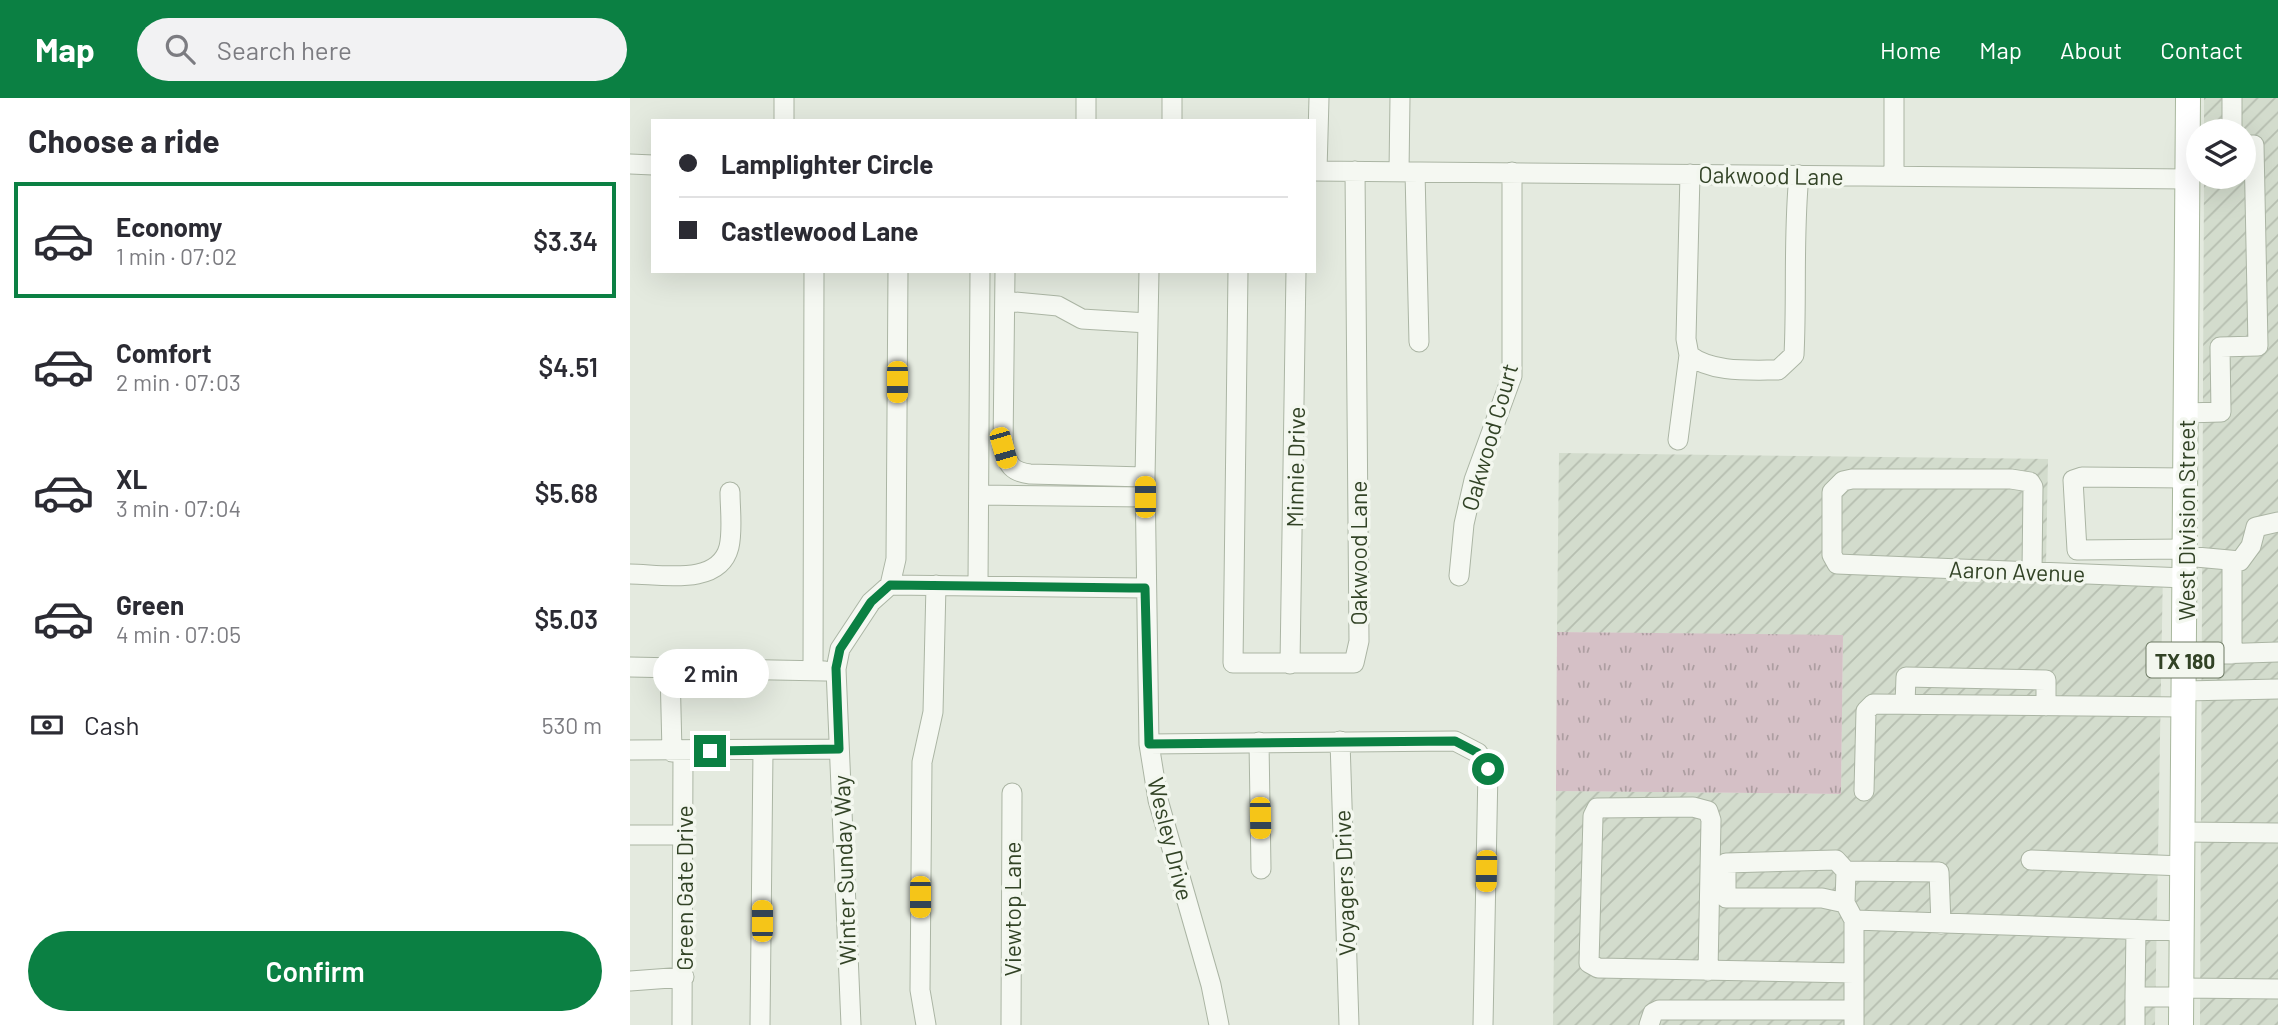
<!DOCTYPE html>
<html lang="en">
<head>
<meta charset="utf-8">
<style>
  :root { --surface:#fff; --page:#f2f2f3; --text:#2b2b33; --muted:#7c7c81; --line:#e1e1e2; --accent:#0b8043 }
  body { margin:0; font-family:Barlow,sans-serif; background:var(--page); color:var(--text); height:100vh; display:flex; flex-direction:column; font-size:26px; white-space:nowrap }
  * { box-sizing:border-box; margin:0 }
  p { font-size:23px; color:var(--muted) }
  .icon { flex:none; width:38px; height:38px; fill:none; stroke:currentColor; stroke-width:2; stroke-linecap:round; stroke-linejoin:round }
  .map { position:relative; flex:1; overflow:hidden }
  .drawer { display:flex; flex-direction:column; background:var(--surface); width:630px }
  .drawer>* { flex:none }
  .banner { position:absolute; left:21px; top:21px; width:665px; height:154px; border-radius:0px; box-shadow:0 7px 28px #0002; display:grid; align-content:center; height:154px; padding:0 28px; background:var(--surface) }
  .controls { position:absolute; left:1556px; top:21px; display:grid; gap:14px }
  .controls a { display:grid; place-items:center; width:70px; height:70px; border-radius:50%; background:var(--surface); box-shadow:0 7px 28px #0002; font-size:35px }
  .end { position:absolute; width:32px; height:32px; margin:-16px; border:9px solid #0b8043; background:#fff; box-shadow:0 0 0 4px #fff }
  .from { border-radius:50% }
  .bubble { position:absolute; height:49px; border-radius:24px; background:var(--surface); box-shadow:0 7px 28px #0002; font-size:23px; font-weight:600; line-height:49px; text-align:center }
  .car { position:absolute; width:21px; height:42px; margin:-21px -10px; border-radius:9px; box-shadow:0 0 5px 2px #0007; background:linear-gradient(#f5c518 24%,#345 0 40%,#f5c518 0 76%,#345 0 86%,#f5c518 0) }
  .banner b { display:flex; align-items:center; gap:24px; height:66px; font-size:26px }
  .banner b+b { border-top:2px solid var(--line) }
  .banner i { width:18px; height:18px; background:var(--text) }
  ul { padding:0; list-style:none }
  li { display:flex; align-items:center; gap:21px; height:116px; margin:0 14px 10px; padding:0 14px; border:4px solid transparent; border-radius:0px }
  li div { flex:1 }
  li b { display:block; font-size:26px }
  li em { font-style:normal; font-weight:600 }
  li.active { border-color:var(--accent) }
  li>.icon { width:63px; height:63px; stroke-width:1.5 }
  h2 { padding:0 28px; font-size:32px; line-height:84px }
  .pay { display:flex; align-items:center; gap:18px; height:77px; padding:0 28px; font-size:26px }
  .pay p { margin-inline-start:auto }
  .primary-button { display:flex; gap:14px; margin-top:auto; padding:14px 28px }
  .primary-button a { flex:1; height:80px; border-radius:42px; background:var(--accent); color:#fff; font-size:28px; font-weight:600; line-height:80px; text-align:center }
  header { display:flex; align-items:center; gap:42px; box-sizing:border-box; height:98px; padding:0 35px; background:var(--accent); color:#fff }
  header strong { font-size:33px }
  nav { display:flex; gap:38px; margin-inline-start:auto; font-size:24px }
  .search { width:490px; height:63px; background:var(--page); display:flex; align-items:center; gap:18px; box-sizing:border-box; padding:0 24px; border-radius:38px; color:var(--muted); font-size:26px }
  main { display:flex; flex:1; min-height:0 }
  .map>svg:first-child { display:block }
  .industrial { fill:url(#industrial-furrows) }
  .grass { fill:url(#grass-tufts) }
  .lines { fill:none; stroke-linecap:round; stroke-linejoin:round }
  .minor-casing { stroke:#abb5a4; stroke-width:21 }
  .major-casing { stroke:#a8b79d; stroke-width:26 }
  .minor { stroke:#f5f8f2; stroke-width:19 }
  .major { stroke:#fff; stroke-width:24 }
  .route { stroke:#0b8043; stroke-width:9 }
  .labels { text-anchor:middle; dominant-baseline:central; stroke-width:7; stroke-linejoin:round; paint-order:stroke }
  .shield { fill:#f3f7ef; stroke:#6c7962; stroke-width:2 }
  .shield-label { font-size:21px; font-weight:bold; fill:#324326 }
  .street-label { font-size:23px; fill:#324326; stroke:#f3f7ef }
</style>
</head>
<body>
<header>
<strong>Map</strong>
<div class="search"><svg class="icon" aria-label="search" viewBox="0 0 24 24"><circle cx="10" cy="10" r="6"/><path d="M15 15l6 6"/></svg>Search here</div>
<nav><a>Home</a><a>Map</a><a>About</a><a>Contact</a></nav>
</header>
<main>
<section class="drawer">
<h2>Choose a ride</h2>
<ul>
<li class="active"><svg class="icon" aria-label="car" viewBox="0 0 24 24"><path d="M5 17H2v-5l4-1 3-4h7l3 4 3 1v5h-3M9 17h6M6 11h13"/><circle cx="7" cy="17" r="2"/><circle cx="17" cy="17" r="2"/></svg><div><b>Economy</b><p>1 min · 07:02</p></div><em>$3.34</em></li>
<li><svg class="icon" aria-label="car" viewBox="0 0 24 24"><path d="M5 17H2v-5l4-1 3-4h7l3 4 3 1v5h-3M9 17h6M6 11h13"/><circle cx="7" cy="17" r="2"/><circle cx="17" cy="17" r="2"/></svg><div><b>Comfort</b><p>2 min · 07:03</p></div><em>$4.51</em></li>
<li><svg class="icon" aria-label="car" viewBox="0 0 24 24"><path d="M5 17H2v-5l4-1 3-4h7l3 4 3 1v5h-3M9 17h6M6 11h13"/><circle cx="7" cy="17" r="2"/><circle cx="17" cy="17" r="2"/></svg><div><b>XL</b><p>3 min · 07:04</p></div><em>$5.68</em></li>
<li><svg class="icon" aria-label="car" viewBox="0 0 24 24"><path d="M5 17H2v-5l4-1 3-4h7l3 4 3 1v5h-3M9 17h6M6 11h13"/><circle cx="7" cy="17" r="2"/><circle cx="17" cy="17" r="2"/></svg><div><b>Green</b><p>4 min · 07:05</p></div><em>$5.03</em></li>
</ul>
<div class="pay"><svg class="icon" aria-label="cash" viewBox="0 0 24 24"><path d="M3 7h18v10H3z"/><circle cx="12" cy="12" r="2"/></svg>Cash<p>530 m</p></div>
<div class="primary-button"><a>Confirm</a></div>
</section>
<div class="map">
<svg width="1648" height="927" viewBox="0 0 1648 927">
  <defs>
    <pattern id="industrial-furrows" width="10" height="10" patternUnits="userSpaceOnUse" patternTransform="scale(1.75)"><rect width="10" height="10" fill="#d3dccd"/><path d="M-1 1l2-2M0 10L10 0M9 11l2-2" fill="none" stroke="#b6beb0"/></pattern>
    <pattern id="grass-tufts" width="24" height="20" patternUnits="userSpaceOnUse" patternTransform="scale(1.75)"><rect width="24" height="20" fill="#d5c0c6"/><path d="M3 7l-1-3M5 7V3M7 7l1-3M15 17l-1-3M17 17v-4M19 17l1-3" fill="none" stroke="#ad9ea1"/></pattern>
  </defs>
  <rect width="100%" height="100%" fill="#e4eadf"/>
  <path class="industrial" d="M1574,0H1648V927H1570L1574,79H1614V33H1574Z
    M929,355L1418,361L1416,468L1533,470L1525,927H923L926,693L1211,696L1213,538L927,534Z"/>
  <path class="grass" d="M927,534L1213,537L1211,696L926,693Z"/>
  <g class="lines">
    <defs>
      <path id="minor" d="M542,0V23
        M154,23V0
        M456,23V0
        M1602,33V0
        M0,66L23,67
        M684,73L1558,81
        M687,73L689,0
        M769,74L770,0
        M785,74L789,244
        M1060,76L1056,241L1059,257C1082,275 1120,272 1148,272L1164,257C1167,197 1163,137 1169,77
        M1264,78V0
        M375,173L373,350C378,367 382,374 400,376L515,379
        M519,173L515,379L519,646L528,702L581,887L589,927
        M608,173L603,565H724L729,543L725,73
        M375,203L428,208L452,221L518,225
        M1556,315L1591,314L1590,249L1628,248L1624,47H1614
        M1048,342L1059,257
        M350,397L515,399
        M1555,451L1447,452L1443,382L1452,379L1556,380
        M1555,458L1610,463L1621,448L1626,429L1648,424
        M1402,474L1403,389L1400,384L1381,381H1222L1213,383L1202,394V457L1207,466L1555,480
        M0,476C30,476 89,489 99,449C103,432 100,411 100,394
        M829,478L834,426L844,382L882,278V74
        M260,487L515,490
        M348,487L350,173
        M1602,556V463
        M1555,557L1648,554
        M660,566L666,173
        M0,569L195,573
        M40,571L42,654
        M183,572L184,173
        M1554,593L1648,591
        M1275,606L1276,579L1416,582V608
        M710,643L719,927
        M629,644L631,771
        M519,646L825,643L848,655L858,671L853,927
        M0,652L209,651
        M1234,693L1236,613L1243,606L1554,609
        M1553,734L1648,735
        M0,737H54
        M1401,762L1553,768
        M1215,805L1192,800H1096V765L1206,762L1216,773
        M1311,826L1309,774L1216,773L1215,805L1224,822L1552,833
        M1078,873L1081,722L1078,713L1063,709L967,710L963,718L959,865L968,870L1224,875
        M0,883L54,879
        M1552,890L1648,891
        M1505,899L1506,832
        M52,927L53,654
        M130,927L133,653
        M221,927L206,571L210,551L241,504L260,487L266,461L268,173
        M296,927L290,892L292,664L303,614L306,487
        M381,927L382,695
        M1019,927L1023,915L1029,912H1224
        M1224,927V822
        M1505,927V899H1552"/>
      <path id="major" d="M1551,927L1558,0"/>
    </defs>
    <use href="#minor" class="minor-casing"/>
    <use href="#major" class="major-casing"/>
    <use href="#minor" class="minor"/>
    <use href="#major" class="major"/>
  </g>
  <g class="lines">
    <path class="route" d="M80,653L209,651L206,570L210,551L241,504L260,487L500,490H515L519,646L825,643L848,655L858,671"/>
  </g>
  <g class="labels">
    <rect class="shield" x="1516.5" y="544.5" width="77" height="35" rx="5"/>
    <g class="shield-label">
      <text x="1555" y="562">TX 180</text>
    </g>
    <g class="street-label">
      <text transform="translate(1141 77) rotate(1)">Oakwood Lane</text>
      <text transform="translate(859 339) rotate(-74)">Oakwood Court</text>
      <text transform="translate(665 369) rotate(-89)">Minnie Drive</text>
      <text transform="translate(1556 422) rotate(-90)">West Division Street</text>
      <text transform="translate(728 455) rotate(-90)">Oakwood Lane</text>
      <text transform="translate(1387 473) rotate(2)">Aaron Avenue</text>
      <text transform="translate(541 741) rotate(76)">Wesley Drive</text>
      <text transform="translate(214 772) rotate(-92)">Winter Sunday Way</text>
      <text transform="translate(714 785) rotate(-92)">Voyagers Drive</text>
      <text transform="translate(54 790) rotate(-90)">Green Gate Drive</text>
      <text transform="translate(382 811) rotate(-90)">Viewtop Lane</text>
    </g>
  </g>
</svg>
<div class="controls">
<a><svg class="icon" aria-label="layers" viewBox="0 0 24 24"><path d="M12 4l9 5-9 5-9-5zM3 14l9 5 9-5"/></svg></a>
</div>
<i class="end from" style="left:858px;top:671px"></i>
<i class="end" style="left:80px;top:653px"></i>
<div class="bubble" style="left:23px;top:551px;width:116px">2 min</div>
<i class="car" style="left:267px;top:284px;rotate:180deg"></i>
<i class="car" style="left:373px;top:350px;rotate:164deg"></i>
<i class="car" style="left:515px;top:399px;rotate:0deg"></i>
<i class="car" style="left:630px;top:720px;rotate:179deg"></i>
<i class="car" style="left:856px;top:773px;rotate:181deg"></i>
<i class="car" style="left:290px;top:799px;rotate:180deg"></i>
<i class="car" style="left:132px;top:823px;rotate:0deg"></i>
<div class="banner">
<b><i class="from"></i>Lamplighter Circle</b>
<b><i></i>Castlewood Lane</b>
</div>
</div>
</main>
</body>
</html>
